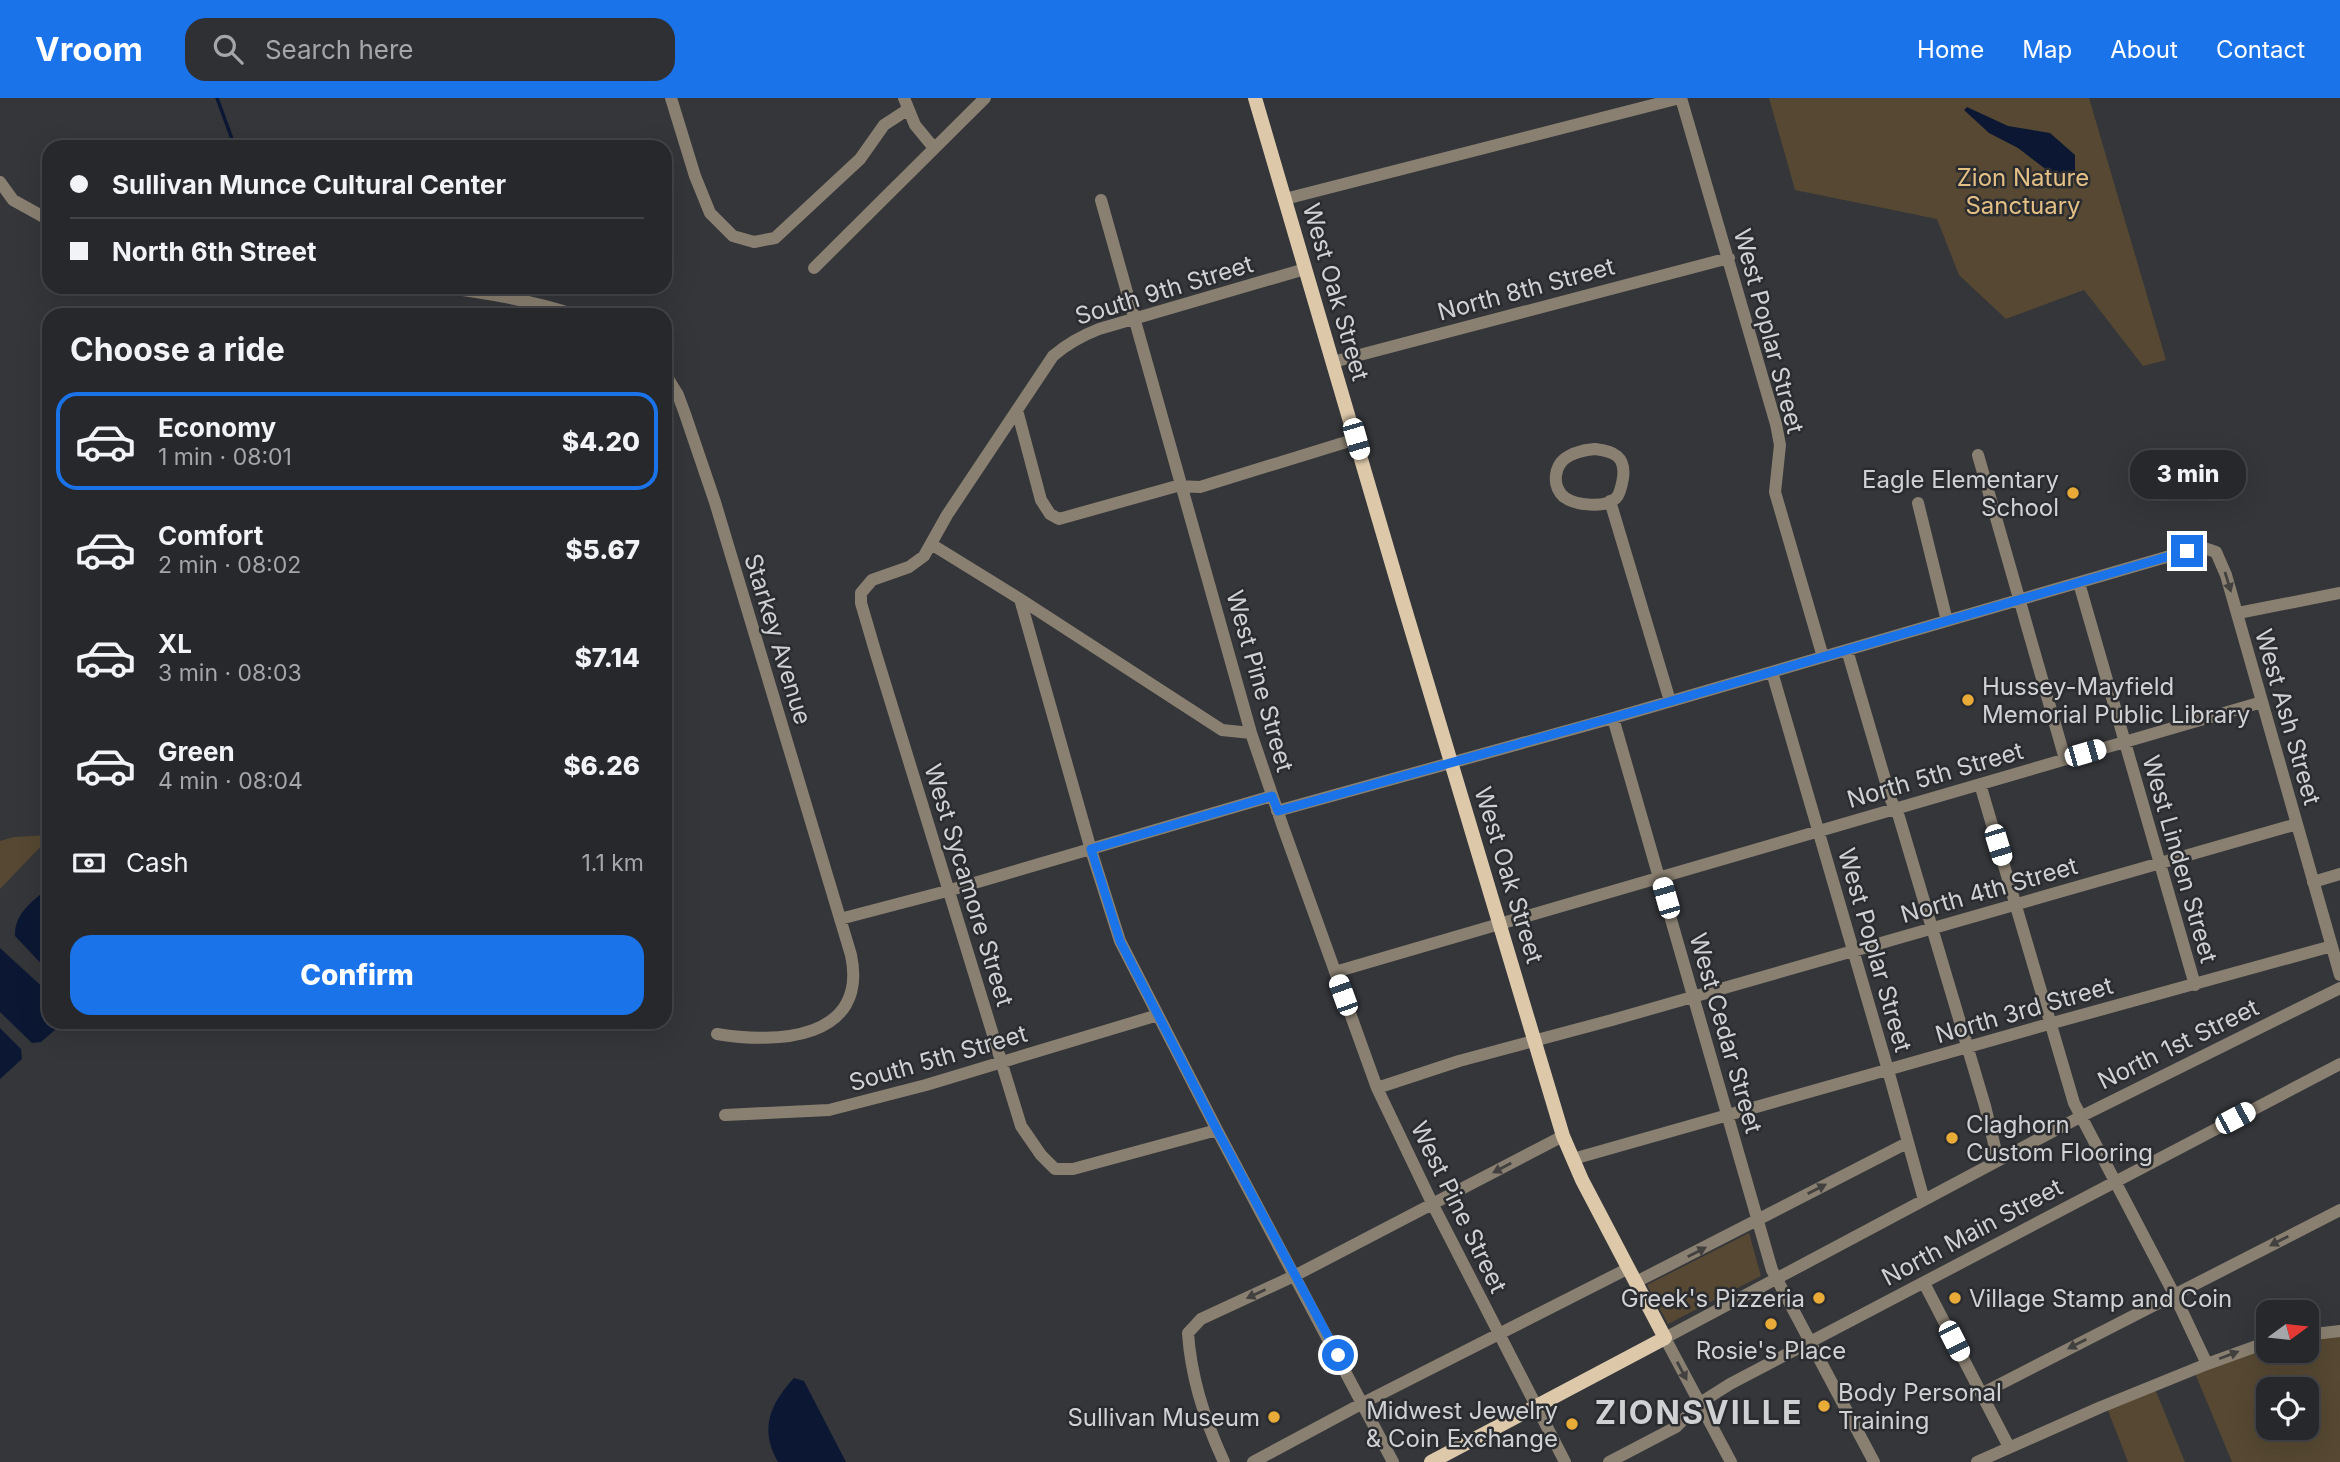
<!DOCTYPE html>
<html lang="en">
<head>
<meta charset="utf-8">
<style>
  :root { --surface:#27282c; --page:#2f3034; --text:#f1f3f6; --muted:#a4a6a9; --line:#434448; --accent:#1a73e8 }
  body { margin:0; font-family:Inter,sans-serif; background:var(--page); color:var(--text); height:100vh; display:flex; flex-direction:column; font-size:26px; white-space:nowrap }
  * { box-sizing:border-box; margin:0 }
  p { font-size:23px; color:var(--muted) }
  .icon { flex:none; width:38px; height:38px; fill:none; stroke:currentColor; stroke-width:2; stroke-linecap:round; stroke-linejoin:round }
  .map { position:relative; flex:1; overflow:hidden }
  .sheet { position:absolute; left:42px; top:210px; width:630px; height:721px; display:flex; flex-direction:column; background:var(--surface); border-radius:21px; box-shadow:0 7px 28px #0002,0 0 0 2px var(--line) }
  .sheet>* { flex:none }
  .top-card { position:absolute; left:42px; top:42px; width:630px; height:154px; border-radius:21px; box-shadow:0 7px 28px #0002,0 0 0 2px var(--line); display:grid; align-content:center; height:154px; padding:0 28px; background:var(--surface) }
  .needle { width:46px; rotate:75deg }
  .tools { position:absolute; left:2256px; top:1202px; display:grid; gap:14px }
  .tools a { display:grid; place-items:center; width:63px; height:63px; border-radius:14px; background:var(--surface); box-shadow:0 7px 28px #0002,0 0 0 2px var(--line); font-size:35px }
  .end { position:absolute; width:32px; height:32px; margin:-16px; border:9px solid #1a73e8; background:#fff; box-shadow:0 0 0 4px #fff }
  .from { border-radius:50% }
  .bubble { position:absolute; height:49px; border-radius:21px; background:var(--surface); box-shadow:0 7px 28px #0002,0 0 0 2px var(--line); font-size:23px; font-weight:800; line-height:49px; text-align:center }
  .car { position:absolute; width:21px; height:42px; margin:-21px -10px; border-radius:9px; box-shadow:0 0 5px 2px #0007; background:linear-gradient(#fff 24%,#345 0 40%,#fff 0 76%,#345 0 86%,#fff 0) }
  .top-card b { display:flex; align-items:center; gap:24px; height:66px; font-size:26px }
  .top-card b+b { border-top:2px solid var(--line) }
  .top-card i { width:18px; height:18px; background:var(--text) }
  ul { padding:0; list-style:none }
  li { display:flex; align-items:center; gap:21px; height:98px; margin:0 14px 10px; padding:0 14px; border:4px solid transparent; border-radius:21px }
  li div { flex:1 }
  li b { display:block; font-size:26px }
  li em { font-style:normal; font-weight:800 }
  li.selected { border-color:var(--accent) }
  li>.icon { width:63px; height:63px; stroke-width:1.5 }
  h2 { padding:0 28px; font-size:32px; line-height:84px }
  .pay { display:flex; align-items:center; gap:18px; height:77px; padding:0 28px; font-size:26px }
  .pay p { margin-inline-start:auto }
  .cta { display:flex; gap:14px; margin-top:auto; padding:14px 28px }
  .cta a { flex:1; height:80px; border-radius:21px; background:var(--accent); color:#fff; font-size:28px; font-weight:800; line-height:80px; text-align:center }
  header { display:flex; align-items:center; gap:42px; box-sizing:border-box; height:98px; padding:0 35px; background:var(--accent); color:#fff }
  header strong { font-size:33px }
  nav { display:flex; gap:38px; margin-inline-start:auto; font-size:24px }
  .search { width:490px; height:63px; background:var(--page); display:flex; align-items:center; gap:18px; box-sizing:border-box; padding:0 24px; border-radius:21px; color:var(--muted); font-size:26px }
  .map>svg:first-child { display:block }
  .green { fill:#564832; fill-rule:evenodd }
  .water { fill:#0c1833 }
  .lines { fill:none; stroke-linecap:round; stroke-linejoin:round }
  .stream { stroke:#0c1833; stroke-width:3.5 }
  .minor { stroke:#8a8071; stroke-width:12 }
  .major { stroke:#ddc9aa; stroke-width:14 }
  .oneway { fill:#424140 }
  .route { stroke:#1a73e8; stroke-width:9 }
  .poi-dot { fill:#e9ab38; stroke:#2a2c30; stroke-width:2.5 }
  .labels { text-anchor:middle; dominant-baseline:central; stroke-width:5; stroke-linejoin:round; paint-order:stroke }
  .park-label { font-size:24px; fill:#e5c085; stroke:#2a2c30 }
  .street-label { font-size:24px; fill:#d0d1d3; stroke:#2a2c30 }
  .poi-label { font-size:24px; fill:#d0d1d3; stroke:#2a2c30; text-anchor:end }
  .district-label { font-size:32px; font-weight:bold; letter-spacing:2px; fill:#d0d1d3; stroke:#2a2c30 }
</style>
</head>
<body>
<header>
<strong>Vroom</strong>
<div class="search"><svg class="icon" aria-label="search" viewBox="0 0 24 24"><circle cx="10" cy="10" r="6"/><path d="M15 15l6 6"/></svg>Search here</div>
<nav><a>Home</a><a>Map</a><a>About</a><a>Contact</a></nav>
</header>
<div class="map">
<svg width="2340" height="1364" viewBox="0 0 2340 1364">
  <rect width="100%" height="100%" fill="#34363a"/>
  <path class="green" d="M1769,0H2089L2166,262L2143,268L2084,192L2006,221L1959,177L1937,121L1795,92Z
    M49,737V740L0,791V743L14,739Z
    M1749,1135L1761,1178L1668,1226L1647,1187Z
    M2340,1237V1364H2232L2194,1273L2268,1248V1253H2306L2307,1242ZM2268,1292H2306V1330H2268Z
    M2155,1291L2185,1364H2128L2107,1310Z"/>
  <path class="water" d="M1967,9L2008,28L2050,35L2075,57V74L2052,76L2018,50L1989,35L1964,12Z
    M49,790V874L15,838C14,816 33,802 49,790Z
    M0,850L49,895V924H64L41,944L32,945L0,914Z
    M0,930L21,951L22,961L0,981Z
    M794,1280L804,1283L846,1364H778C759,1331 770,1306 794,1280Z"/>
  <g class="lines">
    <path class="stream" d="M217,0L235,49"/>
    <path class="minor" d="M671,0L695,78L710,115L733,138L754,144L775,140L860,61L884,27L907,12
      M904,0L915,27L934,50
      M1681,0L1776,326L1780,347L1775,394L1823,559
      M0,84L13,102L49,122
      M1285,101L1680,0
      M1101,102L1251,635L1283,729L1377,990L1433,1107L1565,1364
      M814,170L985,0
      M440,189C488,195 529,202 576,217
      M1333,264L1729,160
      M665,276L678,297L685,316L715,404L851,857C869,942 776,946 717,936
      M1017,312L1041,402L1050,416L1059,421L1177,388L1200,389L1356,341
      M1595,351C1613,353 1626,358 1623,380C1622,386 1620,396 1616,400C1605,411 1575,407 1564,399C1551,387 1554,366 1569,358C1577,353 1586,352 1595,351Z
      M1978,357L2065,661
      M1610,403L1670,603
      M1918,405L1947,523
      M931,446L1020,501L1222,632L1251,635
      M2079,485L2195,887
      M1020,501L1091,752L1120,843L1217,1032L1393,1364
      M2238,515L2340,495
      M1847,552L1891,702L1899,719L1985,1008L1998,1062
      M1772,574L1888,972L1924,1102
      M1613,620L1772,1172L1874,1364
      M1980,686L2074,1005L2174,1196L2207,1266
      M1277,713L1613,620L2187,453L2204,450L2216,454L2226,477L2340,877
      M2313,784L2340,776
      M840,821L947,793L1272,698
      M1335,874L2262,604
      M1377,990L1459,963L1612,922L2297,726
      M725,1017L829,1012L926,987L1158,917
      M1217,1032L1073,1071H1055L1041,1057L1021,1028L876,556L861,505V495L872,482L909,469L924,458L947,417L1053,258C1068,245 1081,238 1099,231L1305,171
      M1573,1061L2049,926L2332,848
      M1636,1184L1907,1045
      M1924,1185L2009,1349
      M2306,1237L2340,1233
      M1981,1296L2340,1112
      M1224,1364C1205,1323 1191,1281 1188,1235L1201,1221L1296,1177L1563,1038
      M1253,1364L1363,1305L1629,1170
      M1609,1364L1676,1329L1700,1305L1730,1286L2340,966
      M1731,1364L1665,1240L2080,1019L2340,890
      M1977,1364L2101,1309L2207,1266L2268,1244"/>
    <path class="major" d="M1255,0L1403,504L1563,1038L1582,1082L1665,1240L1431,1364"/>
  </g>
  <defs><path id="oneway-solid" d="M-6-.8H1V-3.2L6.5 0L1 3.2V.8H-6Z" transform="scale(1.75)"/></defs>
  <g class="oneway">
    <use href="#oneway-solid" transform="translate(2228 484) rotate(73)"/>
    <use href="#oneway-solid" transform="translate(1502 1070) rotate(152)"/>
    <use href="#oneway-solid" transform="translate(1817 1091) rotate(-27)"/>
    <use href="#oneway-solid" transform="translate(2279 1143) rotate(153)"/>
    <use href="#oneway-solid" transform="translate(1697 1154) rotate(-27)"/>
    <use href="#oneway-solid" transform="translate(1256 1196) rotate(155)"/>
    <use href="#oneway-solid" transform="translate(2077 1246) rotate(153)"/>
    <use href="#oneway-solid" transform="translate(2229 1257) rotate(-21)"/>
    <use href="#oneway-solid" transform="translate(1682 1273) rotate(62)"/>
  </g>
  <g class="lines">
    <path class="route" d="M1338,1257L1217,1032L1120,843L1091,751L1272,698L1278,713L1651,609L2187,453"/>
  </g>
  <g class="poi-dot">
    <circle cx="2073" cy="395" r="7"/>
    <circle cx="1968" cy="602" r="7"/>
    <circle cx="1952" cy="1040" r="7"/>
    <circle cx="1819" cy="1200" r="7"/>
    <circle cx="1955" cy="1200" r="7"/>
    <circle cx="1771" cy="1226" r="7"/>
    <circle cx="1824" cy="1308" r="7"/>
    <circle cx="1274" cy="1319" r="7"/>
    <circle cx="1572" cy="1326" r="7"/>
  </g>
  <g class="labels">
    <g class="park-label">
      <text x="2023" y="79">Zion Nature<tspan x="2023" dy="28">Sanctuary</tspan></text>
    </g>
    <g class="street-label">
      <text transform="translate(1526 191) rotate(-15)">North 8th Street</text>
      <text transform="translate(1164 192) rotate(-17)">South 9th Street</text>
      <text transform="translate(1336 194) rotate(74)">West Oak Street</text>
      <text transform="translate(1769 233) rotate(75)">West Poplar Street</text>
      <text transform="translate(778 541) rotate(73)">Starkey Avenue</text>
      <text transform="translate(1260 583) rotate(74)">West Pine Street</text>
      <text transform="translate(2288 619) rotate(74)">West Ash Street</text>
      <text transform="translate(1935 677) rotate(-16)">North 5th Street</text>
      <text transform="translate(2180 761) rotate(74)">West Linden Street</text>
      <text transform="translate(1509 777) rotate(73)">West Oak Street</text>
      <text transform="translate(969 787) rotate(73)">West Sycamore Street</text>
      <text transform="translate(1989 792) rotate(-16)">North 4th Street</text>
      <text transform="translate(1875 852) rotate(74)">West Poplar Street</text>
      <text transform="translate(2024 912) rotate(-16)">North 3rd Street</text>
      <text transform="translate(1726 935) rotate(74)">West Cedar Street</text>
      <text transform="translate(2178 946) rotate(-26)">North 1st Street</text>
      <text transform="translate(938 960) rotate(-16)">South 5th Street</text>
      <text transform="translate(1459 1109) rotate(64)">West Pine Street</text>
      <text transform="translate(1972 1134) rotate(-28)">North Main Street</text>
    </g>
    <g class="poi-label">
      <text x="2059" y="381">Eagle Elementary<tspan x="2059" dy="28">School</tspan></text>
      <text x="1982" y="588" text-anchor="start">Hussey-Mayfield<tspan x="1982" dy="28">Memorial Public Library</tspan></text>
      <text x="1966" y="1026" text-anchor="start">Claghorn<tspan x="1966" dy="28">Custom Flooring</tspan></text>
      <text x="1805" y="1200">Greek's Pizzeria</text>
      <text x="1969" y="1200" text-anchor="start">Village Stamp and Coin</text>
      <text x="1771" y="1252" text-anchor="middle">Rosie's Place</text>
      <text x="1838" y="1294" text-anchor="start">Body Personal<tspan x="1838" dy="28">Training</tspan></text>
      <text x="1558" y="1312">Midwest Jewelry<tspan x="1558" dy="28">&amp; Coin Exchange</tspan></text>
      <text x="1260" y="1319">Sullivan Museum</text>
    </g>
    <g class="district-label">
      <text x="1699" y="1314">ZIONSVILLE</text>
    </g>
  </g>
</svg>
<div class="tools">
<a><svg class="needle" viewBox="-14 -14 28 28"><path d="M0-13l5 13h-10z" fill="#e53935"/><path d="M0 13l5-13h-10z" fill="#a4a6a9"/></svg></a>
<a><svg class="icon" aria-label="locate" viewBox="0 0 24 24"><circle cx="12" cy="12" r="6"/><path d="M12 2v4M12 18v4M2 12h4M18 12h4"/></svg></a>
</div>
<i class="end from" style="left:1338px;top:1257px"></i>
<i class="end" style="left:2187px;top:453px"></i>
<div class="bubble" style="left:2130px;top:352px;width:116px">3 min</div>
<i class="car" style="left:1356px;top:341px;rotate:164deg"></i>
<i class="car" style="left:2085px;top:655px;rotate:74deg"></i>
<i class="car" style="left:1998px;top:747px;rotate:163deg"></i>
<i class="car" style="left:1666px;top:800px;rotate:344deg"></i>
<i class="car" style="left:1343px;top:897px;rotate:340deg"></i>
<i class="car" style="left:2235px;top:1020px;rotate:62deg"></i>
<i class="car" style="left:1954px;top:1243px;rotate:153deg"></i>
<div class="top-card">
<b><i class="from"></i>Sullivan Munce Cultural Center</b>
<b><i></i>North 6th Street</b>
</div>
<section class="sheet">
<h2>Choose a ride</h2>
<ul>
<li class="selected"><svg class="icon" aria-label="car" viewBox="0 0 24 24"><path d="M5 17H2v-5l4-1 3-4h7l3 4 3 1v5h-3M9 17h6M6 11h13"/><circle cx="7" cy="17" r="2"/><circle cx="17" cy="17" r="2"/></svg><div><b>Economy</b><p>1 min · 08:01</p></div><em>$4.20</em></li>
<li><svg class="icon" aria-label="car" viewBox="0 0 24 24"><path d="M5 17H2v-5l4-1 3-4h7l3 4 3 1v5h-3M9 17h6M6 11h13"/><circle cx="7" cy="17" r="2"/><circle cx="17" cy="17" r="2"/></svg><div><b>Comfort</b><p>2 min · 08:02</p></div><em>$5.67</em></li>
<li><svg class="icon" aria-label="car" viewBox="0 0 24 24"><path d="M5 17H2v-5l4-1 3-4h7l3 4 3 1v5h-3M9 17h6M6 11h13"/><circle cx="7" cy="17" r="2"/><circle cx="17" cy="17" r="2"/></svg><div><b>XL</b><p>3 min · 08:03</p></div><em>$7.14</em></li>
<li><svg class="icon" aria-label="car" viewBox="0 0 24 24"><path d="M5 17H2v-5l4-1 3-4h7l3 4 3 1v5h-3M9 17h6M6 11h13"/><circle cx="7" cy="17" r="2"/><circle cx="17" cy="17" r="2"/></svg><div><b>Green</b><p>4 min · 08:04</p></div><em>$6.26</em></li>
</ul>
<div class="pay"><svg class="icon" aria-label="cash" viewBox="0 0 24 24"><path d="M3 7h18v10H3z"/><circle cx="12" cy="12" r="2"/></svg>Cash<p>1.1 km</p></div>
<div class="cta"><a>Confirm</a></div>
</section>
</div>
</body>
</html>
